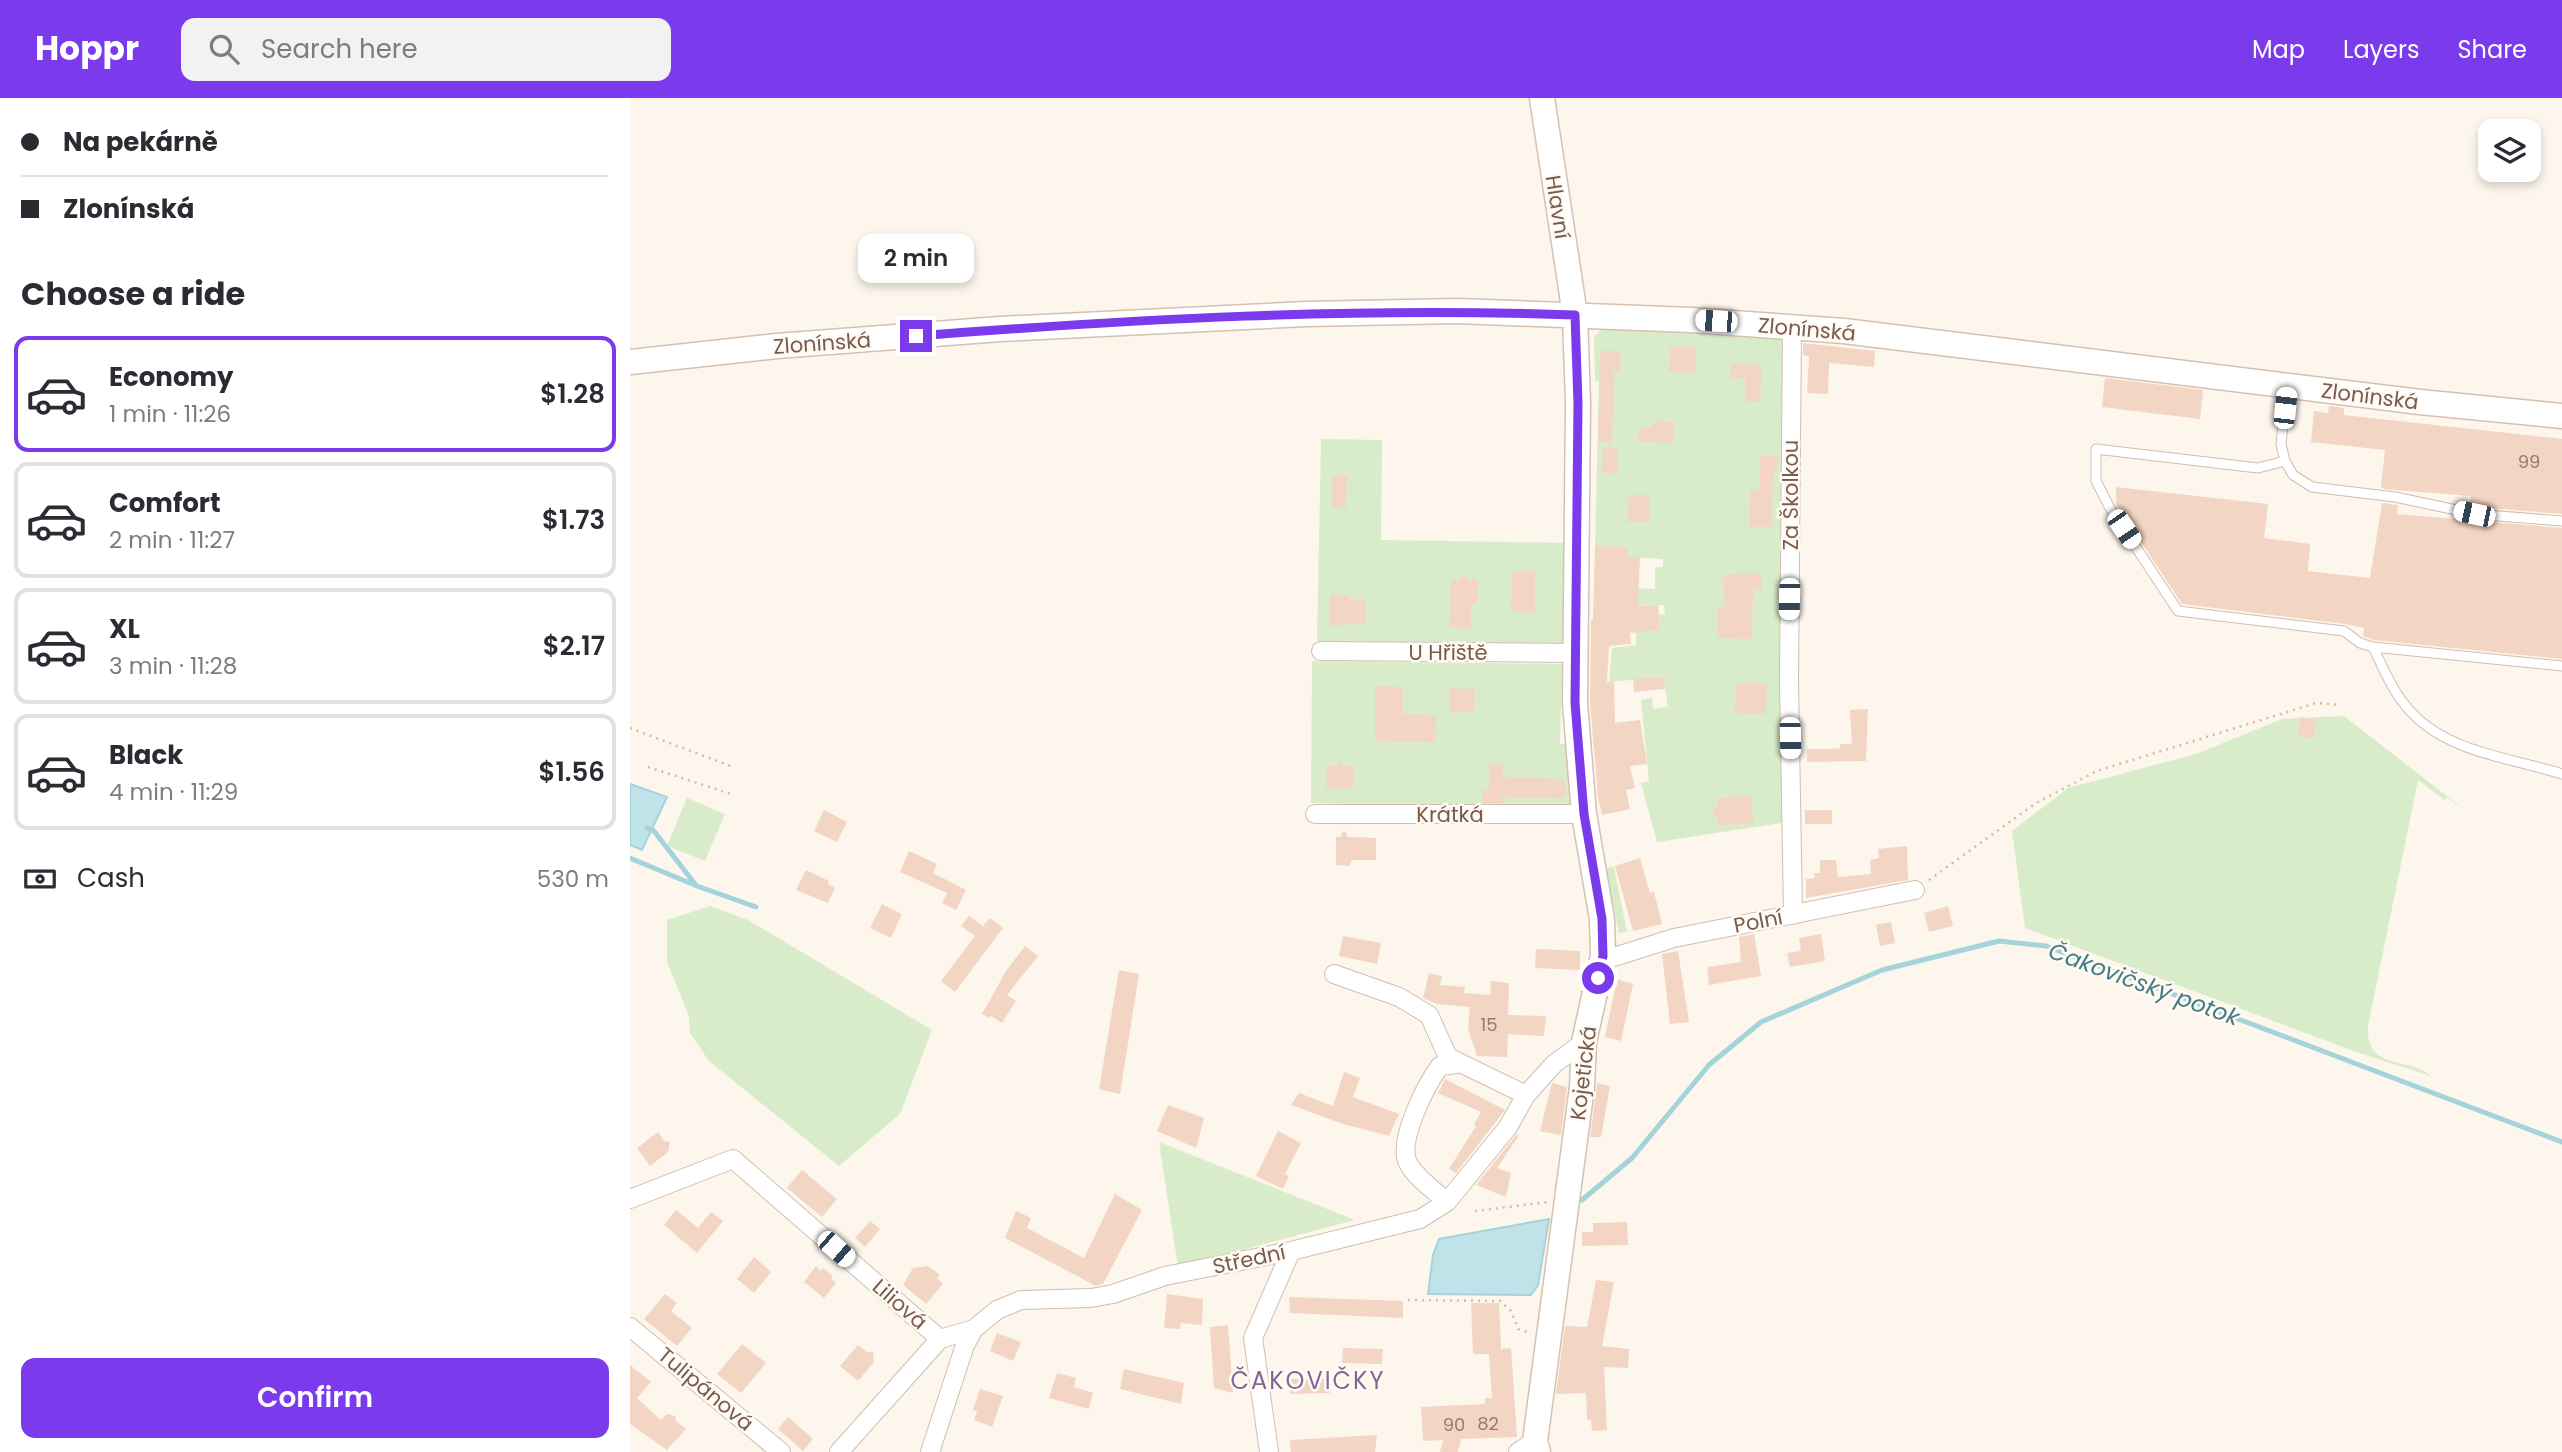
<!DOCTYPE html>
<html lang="en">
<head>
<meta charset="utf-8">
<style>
  :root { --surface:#fff; --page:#f2f2f3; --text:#2b2b33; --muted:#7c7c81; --line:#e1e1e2; --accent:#7c3aed }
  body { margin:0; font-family:Poppins,sans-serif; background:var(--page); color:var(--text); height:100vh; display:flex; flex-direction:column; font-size:26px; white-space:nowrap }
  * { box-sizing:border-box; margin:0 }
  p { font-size:23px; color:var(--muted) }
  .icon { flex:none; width:38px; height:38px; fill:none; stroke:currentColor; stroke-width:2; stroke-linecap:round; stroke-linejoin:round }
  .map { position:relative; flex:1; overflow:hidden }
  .drawer { display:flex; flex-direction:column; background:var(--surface); width:630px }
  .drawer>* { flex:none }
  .top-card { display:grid; align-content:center; height:154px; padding:0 21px; background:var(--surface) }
  .fabs { position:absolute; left:1848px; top:21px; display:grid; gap:14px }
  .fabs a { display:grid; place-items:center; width:63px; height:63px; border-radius:14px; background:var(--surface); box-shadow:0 4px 10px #0003; font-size:35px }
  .end { position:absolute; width:32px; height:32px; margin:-16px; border:9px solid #7c3aed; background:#fff; box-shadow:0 0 0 4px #fff }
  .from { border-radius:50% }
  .bubble { position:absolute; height:49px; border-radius:14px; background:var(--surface); box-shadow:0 4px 10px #0003; font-size:23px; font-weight:600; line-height:49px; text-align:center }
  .car { position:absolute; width:21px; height:42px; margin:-21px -10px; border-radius:9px; box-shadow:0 0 5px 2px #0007; background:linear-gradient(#fff 24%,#345 0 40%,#fff 0 76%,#345 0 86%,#fff 0) }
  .top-card b { display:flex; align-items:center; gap:24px; height:66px; font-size:26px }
  .top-card b+b { border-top:2px solid var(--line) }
  .top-card i { width:18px; height:18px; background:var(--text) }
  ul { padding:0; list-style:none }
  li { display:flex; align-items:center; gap:21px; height:116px; margin:0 14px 10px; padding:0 7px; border:4px solid var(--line); border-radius:14px }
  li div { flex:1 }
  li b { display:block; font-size:26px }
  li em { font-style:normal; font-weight:600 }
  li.on { border-color:var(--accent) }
  li>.icon { width:63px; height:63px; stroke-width:1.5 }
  h2 { padding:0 21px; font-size:32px; line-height:84px }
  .pay { display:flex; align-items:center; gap:18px; height:77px; padding:0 21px; font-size:26px }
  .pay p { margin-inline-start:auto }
  .cta { display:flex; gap:14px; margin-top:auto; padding:14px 21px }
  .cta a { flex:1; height:80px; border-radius:14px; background:var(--accent); color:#fff; font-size:28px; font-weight:600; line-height:80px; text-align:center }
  header { display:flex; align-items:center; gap:42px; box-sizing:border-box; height:98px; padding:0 35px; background:var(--accent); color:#fff }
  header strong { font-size:33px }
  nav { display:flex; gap:38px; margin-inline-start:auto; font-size:24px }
  .search { width:490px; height:63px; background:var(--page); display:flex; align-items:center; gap:18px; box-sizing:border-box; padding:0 24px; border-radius:14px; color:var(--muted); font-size:26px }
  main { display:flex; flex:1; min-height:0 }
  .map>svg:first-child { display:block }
  .green { fill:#d8ecc9 }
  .water { fill:#bfe3e8; stroke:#a5d3da; stroke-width:2 }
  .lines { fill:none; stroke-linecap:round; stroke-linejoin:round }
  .stream { stroke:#a5d3da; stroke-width:5 }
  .building { fill:#f3d5c3 }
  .lane-casing { stroke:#d1beb0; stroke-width:11 }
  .street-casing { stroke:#d1beb0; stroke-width:20 }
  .secondary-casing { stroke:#d6c0b0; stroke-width:27 }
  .path { stroke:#d9b8a5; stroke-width:2.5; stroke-dasharray:2 5; stroke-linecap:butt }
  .lane { stroke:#fff; stroke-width:9 }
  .street { stroke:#fff; stroke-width:18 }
  .secondary { stroke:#fff; stroke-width:24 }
  .route { stroke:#7c3aed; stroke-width:9 }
  .labels { text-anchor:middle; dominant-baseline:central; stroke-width:5; stroke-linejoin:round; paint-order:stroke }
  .number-label { font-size:18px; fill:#987a6a }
  .street-label { font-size:21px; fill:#7a5c4d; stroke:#fffaf3 }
  .water-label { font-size:23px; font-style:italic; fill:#437c86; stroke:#fffaf3 }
  .quarter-label { font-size:24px; letter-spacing:2px; fill:#846695; stroke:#fffaf3 }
</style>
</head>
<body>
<header>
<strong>Hoppr</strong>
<div class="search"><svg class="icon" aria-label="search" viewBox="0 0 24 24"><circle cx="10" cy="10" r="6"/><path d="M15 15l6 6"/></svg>Search here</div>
<nav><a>Map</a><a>Layers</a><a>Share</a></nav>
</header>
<main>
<section class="drawer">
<div class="top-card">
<b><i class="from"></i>Na pekárně</b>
<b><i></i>Zlonínská</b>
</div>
<h2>Choose a ride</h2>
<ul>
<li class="on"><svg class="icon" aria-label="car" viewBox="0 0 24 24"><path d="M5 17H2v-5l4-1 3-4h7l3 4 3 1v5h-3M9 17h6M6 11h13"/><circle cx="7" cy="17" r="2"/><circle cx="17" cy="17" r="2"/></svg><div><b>Economy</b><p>1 min · 11:26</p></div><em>$1.28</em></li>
<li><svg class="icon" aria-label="car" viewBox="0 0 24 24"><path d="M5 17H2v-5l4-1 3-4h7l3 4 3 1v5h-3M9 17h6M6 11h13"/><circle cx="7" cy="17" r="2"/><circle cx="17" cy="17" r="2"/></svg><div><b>Comfort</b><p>2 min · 11:27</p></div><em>$1.73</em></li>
<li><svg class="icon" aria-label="car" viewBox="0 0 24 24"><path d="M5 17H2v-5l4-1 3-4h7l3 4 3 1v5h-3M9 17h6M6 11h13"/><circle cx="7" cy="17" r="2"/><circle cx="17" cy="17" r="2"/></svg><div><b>XL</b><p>3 min · 11:28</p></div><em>$2.17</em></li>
<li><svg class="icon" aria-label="car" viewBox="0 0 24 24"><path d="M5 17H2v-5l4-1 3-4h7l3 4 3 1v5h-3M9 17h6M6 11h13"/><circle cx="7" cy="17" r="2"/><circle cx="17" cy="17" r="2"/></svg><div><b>Black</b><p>4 min · 11:29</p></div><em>$1.56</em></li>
</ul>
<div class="pay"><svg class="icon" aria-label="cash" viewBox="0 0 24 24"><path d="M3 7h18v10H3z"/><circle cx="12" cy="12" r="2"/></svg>Cash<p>530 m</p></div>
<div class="cta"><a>Confirm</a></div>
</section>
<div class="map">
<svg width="1932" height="1354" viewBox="0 0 1932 1354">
  <rect width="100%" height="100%" fill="#fdf6ec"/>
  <path class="green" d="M976,225L1153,239L1152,725L1027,744L1011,685L1019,683L1011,602L1022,600L1023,611L1038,609L1034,579L979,584L982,550L1006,547V534L1030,532L1029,520L1006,518L1035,516L1034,507L1004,508L1006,490L1025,491V469H1033V461L997,459V449L965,448L969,283H965L964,240Z
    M691,341L752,342L751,442L937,445L935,542L932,546L687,543Z
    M682,563L932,566L930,646H936L944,711L681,705Z
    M1714,618L1836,713L1816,699V703L1788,682L1738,928C1735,974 1779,958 1801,978L1729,955L1395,830L1382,733L1438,690L1566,656L1652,621Z
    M57,700L95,716L75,763L37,748Z
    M984,769L997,834L989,835L976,770Z
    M80,808L118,822L302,932L270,1016L209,1068L79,963L60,935L59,918L37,864V822Z
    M529,1044L725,1122L548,1169Z"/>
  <path class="water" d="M0,686L37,699L12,752L0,747Z
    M919,1121L908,1187L901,1197L798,1196L803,1157L809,1141Z"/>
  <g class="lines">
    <path class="stream" d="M17,730L24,733L65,786
      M0,760L67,788L126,809
      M952,1102L1002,1060L1079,967L1131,924L1252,872L1369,843L1416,848L1932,1044"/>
  </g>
  <path class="building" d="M1173,245L1245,253L1244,269L1199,265L1198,296L1177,295L1179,258L1173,257Z
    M1040,250H1066V273L1039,274Z
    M970,253H990V274H984L982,345L968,343Z
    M1101,266L1132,267L1130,304L1115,303L1116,281L1100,280Z
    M1475,280L1573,292L1570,321L1472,309Z
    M1699,308L1714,310V317L1932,341V416L1846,409L1840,408L1841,398L1754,391L1751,389L1755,352L1681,344L1684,313L1698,315Z
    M1029,323L1043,324V345L1008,344L1009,329L1022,330V325Z
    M973,349L988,350V375H972Z
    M1130,358H1148L1147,373L1143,374L1142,429H1119L1120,391H1130Z
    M702,378H717L716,410H702Z
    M1486,389L1638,406L1634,440L1680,446L1678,473L1740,480L1752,405L1768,407L1767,416L1932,430V561L1744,542L1733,538L1734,530L1715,526L1552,506L1486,406Z
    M999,397H1020V424H998Z
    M965,448L997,449V459H1010L1008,508L1028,507L1030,532L1000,535L1001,546L979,548L977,584H984L985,625L1010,622L1017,666L1000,668L1005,690L996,692L1000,711L972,717L968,699L960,604L961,521H963Z
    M882,474H905V514H881Z
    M1109,475H1131L1132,491H1123L1122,541L1087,540V510H1095L1093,478Z
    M834,477L839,482H848L847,505H841V529H820L821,482H829Z
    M700,497L719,498V502H735V525L700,528Z
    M1034,579L1035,591L1004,594L1003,581Z
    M1106,585H1137L1136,616L1105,615Z
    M745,588L773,589V616L806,617L805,644L745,643Z
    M819,590L845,591L844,614H819Z
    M1238,611L1236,663L1177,664V651H1199L1210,650V646H1222L1220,612Z
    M1670,619L1686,621L1684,640L1669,639Z
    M710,664L714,668H723V690H696L697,668H706Z
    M859,666H873V679L935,681V700L872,699V705H853V691L859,692Z
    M1122,698L1123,726L1088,727L1087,719L1082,714L1087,709V700Z
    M194,712L217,724L207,744L184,733Z
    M1175,712H1202V726H1175Z
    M714,732L718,739L746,740V762H722L719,768L706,767V739H710Z
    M1277,748L1278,782L1176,800V781L1185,780L1184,775H1190V762H1206L1208,779L1241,776L1240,762L1249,760L1248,751Z
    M279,753L307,766L303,775L336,792L326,812L312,805L317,795L270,774Z
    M1010,760L1020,795L1024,794L1032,826L1003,833L985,768Z
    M176,772L199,783L198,786L205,790L198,805L166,792Z
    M252,806L272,816L261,840L240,830Z
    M1318,808L1323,828L1299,834L1294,815Z
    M339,818L353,828L360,820L373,830L325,894L311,883L345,838L331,828Z
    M1261,824L1265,845L1250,848L1246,827Z
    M1124,836L1131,878L1079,887L1077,869L1111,864L1109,839Z
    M1191,836L1195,863L1160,869L1157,855L1171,853L1169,840Z
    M713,838L751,845L747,866L709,858Z
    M395,848L408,858L377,897L386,903L372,925L361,918L359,920L352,916L376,873Z
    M906,851L950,853V872L905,870Z
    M1048,853L1059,924L1040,926L1032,856Z
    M489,872L509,876L490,996L469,991Z
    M799,875L812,878L810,887L835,889L834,895L860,897L861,883L879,885L878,917L916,918L914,938L878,936L877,959L847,958L838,931L840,909L807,906L793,900Z
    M987,881L1003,886L991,943L975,939Z
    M714,974L730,980L723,999L769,1016L759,1038L713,1026L661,1007L669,995L703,1008Z
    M815,981L875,1012L826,1075L819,1071L846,1028L844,1026L851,1014L808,995Z
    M922,985L937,989L931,1037L910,1033Z
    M967,985L980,988L971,1039H960Z
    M538,1007L574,1020L566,1050L527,1033Z
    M648,1033L671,1045L655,1076L659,1078L653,1091L626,1078Z
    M28,1034L34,1043L40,1044L38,1054L20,1068L7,1050Z
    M887,1036L888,1039L867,1070L881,1075L876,1099L846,1087Z
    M172,1072L207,1101L192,1119L157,1090Z
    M485,1096L512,1112L473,1186L466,1188L375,1140L386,1113L401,1120L397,1130L454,1160Z
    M46,1112L68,1130L81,1114L93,1123L67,1155L34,1127Z
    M240,1123L250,1131L235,1149L225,1140Z
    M997,1124L998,1147L952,1148V1134H963V1125Z
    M124,1159L141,1174L124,1195L107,1181Z
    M186,1168L191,1173L193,1170L203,1178L201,1181L206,1185L194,1200L174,1184Z
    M298,1168L310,1177L307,1180L313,1186L296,1206L273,1187L283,1170Z
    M966,1182L984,1184L972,1248L999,1251L998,1270L974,1269L977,1332L962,1333L961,1322H957L956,1295L926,1296L935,1228L957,1229Z
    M35,1196L47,1205L41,1213L62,1230L47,1248L14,1221Z
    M537,1196L573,1201L572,1227L551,1225L550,1231L534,1230Z
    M659,1199L773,1203V1220L660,1215Z
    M841,1205H869L871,1251L881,1250L887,1339L831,1341L828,1354H810L813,1342L793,1343L791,1309L855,1306V1300H862L859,1256H843Z
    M598,1227L603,1295L584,1290L580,1229Z
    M367,1235L391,1244L383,1263L360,1253Z
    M112,1246L136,1265L111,1295L87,1276Z
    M228,1247L237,1254H243L244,1264L228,1283L210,1268Z
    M713,1250L753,1251L752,1266L712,1265Z
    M0,1267L21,1284L7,1300L31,1322L37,1316L45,1318L46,1323L56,1331L37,1352L0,1326Z
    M494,1271L554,1285L551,1306L490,1291Z
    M427,1275L446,1280L444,1289L463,1295L459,1311L419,1300Z
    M660,1281H700V1295L660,1296Z
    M350,1291L373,1298L362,1329L344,1322L347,1313L343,1312Z
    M158,1319L183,1341L173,1353L148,1331Z
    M747,1337L745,1354H661L660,1342Z"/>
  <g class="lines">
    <defs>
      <path id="lane" d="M1657,289L1651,346L1655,363L1663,377L1682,389L1765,399L1845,416L1932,423
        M1655,363L1628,370L1466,351V383L1480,410L1548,513L1714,533L1730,545L1743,549L1932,568
        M1743,549C1754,572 1764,597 1782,615C1820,655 1882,660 1932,676"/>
      <path id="street" d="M1162,229L1159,582L1163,817
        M691,553L945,555
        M685,716H954
        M973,858L984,859L1044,840L1285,792
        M704,876L769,899L799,917L818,959L896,997
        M0,1101L103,1061L310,1241
        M817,1104C805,1093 786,1080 778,1065C767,1043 796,987 810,968L827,966
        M0,1229L151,1354
        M209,1354L310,1241L344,1231
        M300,1354L335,1247L344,1231L367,1212L391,1202L461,1200L483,1196L535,1178L661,1153L790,1121L817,1104L878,1029L896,997L924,966L954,944
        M639,1354L623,1240L661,1153
        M888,1354L905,1343"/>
      <path id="secondary" d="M0,264L147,248L370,231L676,216L828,213L1061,222L1214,233L1790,304L1932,318
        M908,1354L905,1343L952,989L954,944L973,858L972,821L954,716L945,605L948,305L945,217L912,0"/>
    </defs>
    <use href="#lane" class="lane-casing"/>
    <use href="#street" class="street-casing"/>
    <use href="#secondary" class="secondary-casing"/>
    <path class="path" d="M0,630L103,669
      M18,669L101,696
      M1299,782L1406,705L1467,673L1686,605L1711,607
      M845,1113L918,1104
      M778,1202L870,1203L881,1213L888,1231L900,1235"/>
    <use href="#lane" class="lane"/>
    <use href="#street" class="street"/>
    <use href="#secondary" class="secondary"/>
  </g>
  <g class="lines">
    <path class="route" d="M286,238C505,221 725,209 945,217L948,305L945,605L954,716L972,821L973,858L968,880"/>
  </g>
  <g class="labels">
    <g class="number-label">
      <text x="1899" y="363">99</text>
      <text x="859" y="926">15</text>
      <text x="858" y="1325">82</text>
      <text x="824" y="1326">90</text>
    </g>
    <g class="street-label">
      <text transform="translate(928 109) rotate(81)">Hlavní</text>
      <text transform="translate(1177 231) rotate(5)">Zlonínská</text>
      <text transform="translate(192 245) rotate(-4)">Zlonínská</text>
      <text transform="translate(1740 298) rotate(7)">Zlonínská</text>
      <text transform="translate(1160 397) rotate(-90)">Za Školkou</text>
      <text x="818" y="554">U Hřiště</text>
      <text x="820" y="716">Krátká</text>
      <text transform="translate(1128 823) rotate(-11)">Polní</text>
      <text transform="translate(953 975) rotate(-83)">Kojetická</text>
      <text transform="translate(619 1161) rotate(-12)">Střední</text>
      <text transform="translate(270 1206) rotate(41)">Liliová</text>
      <text transform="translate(76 1291) rotate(40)">Tulipánová</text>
    </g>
    <g class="water-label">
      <text transform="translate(1514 886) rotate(20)">Čakovičský potok</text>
    </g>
    <g class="quarter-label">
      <text x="678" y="1282">ČAKOVIČKY</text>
    </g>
  </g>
</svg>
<div class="fabs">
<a><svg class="icon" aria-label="layers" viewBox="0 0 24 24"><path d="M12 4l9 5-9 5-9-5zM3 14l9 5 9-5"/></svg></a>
</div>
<i class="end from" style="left:968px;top:880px"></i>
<i class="end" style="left:286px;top:238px"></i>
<div class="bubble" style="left:228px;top:136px;width:116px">2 min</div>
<i class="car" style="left:1086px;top:223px;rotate:274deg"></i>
<i class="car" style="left:1655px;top:310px;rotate:6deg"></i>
<i class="car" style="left:1844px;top:416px;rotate:282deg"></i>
<i class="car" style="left:1494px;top:431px;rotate:146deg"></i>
<i class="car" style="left:1159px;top:501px;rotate:181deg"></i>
<i class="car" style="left:1160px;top:640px;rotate:179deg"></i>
<i class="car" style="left:206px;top:1151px;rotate:131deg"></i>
</div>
</main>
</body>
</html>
